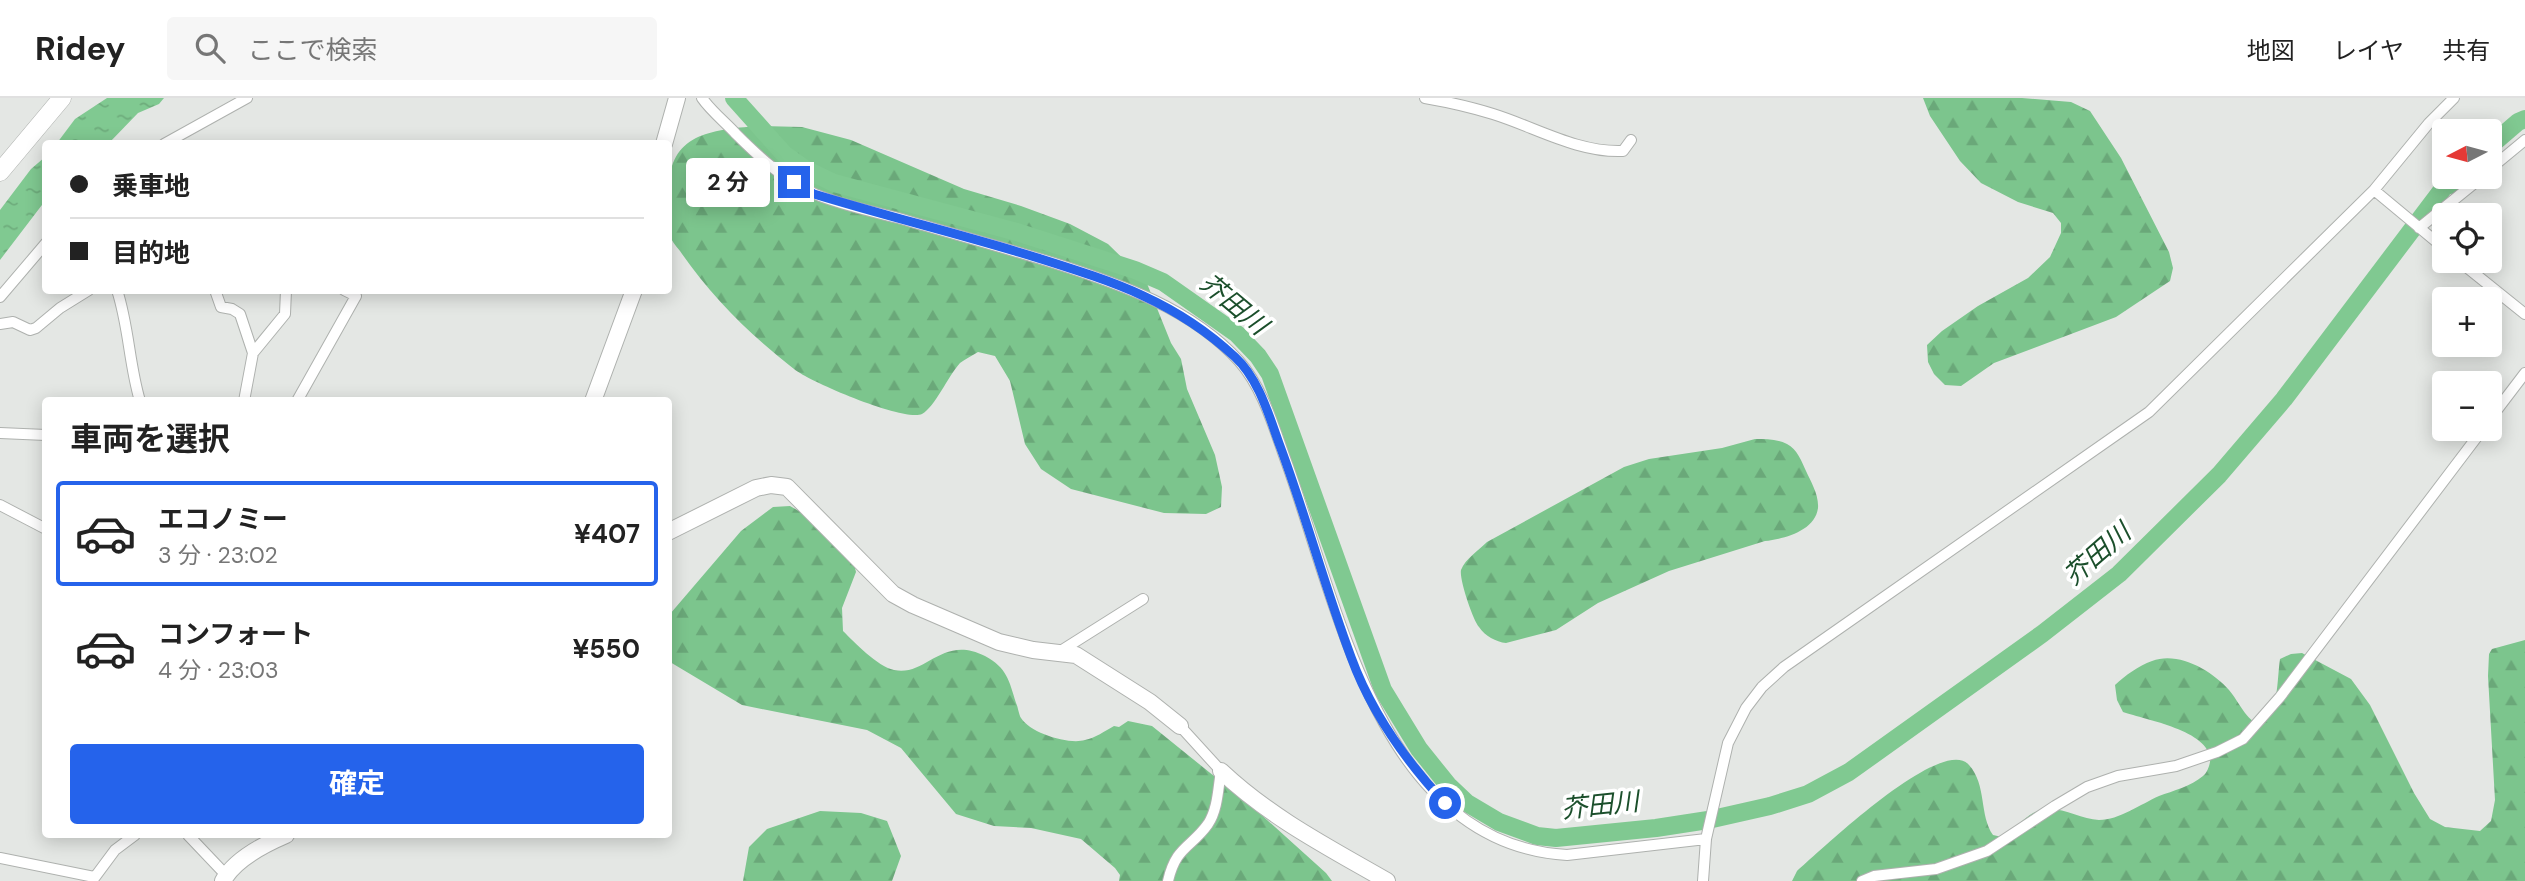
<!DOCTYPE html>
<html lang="ja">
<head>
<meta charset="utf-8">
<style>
  :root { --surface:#fff; --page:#f6f6f6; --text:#222; --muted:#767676; --line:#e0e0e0; --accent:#2563eb }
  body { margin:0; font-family:"DM Sans","Noto Sans JP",sans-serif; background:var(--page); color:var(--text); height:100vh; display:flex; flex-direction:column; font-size:26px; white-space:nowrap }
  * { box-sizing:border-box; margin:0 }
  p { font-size:23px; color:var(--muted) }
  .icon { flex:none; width:38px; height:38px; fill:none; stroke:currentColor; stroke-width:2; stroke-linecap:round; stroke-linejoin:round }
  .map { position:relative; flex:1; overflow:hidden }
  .details { position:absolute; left:42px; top:299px; width:630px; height:441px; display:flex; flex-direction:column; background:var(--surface); border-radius:7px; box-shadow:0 4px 18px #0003 }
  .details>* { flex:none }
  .hud { position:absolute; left:42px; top:42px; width:630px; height:154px; border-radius:7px; box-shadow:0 4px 18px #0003; display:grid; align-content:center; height:154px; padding:0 28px; background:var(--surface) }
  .needle { width:46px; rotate:264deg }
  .controls { position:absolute; left:2432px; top:21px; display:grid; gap:14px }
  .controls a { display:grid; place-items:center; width:70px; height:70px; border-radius:7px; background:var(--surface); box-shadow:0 4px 18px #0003; font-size:35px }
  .end { position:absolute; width:32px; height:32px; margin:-16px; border:9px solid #2563eb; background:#fff; box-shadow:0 0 0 4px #fff }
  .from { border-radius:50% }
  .bubble { position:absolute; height:49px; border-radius:7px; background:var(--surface); box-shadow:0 4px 18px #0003; font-size:23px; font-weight:700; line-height:49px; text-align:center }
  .hud b { display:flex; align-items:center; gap:24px; height:66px; font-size:26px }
  .hud b+b { border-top:2px solid var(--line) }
  .hud i { width:18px; height:18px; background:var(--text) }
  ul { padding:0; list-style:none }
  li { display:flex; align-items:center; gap:21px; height:105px; margin:0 14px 10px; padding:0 14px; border:4px solid transparent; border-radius:7px }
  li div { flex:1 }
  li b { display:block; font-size:26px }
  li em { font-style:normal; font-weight:700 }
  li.current { border-color:var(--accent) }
  li>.icon { width:63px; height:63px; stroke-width:1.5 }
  h2 { padding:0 28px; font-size:32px; line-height:84px }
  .button { display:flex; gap:14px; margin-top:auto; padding:14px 28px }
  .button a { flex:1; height:80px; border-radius:7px; background:var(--accent); color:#fff; font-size:28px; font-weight:700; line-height:80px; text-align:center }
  header { display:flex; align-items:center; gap:42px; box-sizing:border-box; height:98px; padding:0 35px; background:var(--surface); border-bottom:2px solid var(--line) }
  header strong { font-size:33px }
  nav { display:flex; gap:38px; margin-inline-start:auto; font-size:24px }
  .search { width:490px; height:63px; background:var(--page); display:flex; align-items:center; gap:18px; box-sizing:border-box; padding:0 24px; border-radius:7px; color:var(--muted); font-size:26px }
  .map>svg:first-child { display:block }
  .forest { fill:url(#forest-firs) }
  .water { fill:url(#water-ripples) }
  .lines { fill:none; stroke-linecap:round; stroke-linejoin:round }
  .river { stroke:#80c991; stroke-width:18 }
  .street-casing { stroke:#aeb1ae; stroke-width:12 }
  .secondary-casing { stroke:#aeb1ae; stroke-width:18 }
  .primary-casing { stroke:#aeb1ae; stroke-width:19 }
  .street { stroke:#fff; stroke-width:10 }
  .secondary { stroke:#fff; stroke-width:16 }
  .primary { stroke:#fff; stroke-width:18 }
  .route { stroke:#2563eb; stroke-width:9 }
  .labels { text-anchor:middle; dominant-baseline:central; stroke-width:7; stroke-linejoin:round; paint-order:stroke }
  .water-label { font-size:26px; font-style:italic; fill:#1b4f2b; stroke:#fff }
</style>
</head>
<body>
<header>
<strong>Ridey</strong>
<div class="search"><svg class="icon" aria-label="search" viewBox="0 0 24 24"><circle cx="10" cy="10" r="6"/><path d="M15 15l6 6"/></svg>ここで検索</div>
<nav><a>地図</a><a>レイヤ</a><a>共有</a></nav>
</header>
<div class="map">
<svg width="2525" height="783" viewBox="0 0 2525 783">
  <defs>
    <pattern id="forest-firs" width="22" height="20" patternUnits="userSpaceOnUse" patternTransform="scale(1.75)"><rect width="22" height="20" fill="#7cc58d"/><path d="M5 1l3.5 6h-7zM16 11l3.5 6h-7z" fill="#6aa879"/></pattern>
    <pattern id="water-ripples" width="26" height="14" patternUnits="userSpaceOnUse" patternTransform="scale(1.75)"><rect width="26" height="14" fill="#80c991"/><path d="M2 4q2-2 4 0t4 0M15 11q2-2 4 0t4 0" fill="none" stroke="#6eac7c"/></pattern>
  </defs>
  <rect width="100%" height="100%" fill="#e4e7e4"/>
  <path class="forest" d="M1923,0H2022L2071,4L2090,13L2121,60L2169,154L2173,170L2170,183L2116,219L1994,265L1961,288L1945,287L1934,276L1928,264L1927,247L1942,233L1978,208L2028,180L2050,159L2061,135V125L2053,115L2018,104L1981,85L1960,63L1930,18Z
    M757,28L802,29L851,42L964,91L1021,108L1070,126L1108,146L1146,183L1171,245L1181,261L1187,291L1215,357L1222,389L1221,409L1206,416L1164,415L1071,391L1041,371L1025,346L1010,283L995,258L978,254C972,258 965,261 960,265C948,278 935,309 922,316C904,324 810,284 794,271C751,238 710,197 680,153C676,148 670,141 669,135C665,123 669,106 669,93C668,36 710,32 757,28Z
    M1755,341C1766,341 1777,341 1787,346C1797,351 1802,364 1806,373C1811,384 1819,397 1818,410C1815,433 1784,441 1765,443L1669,473L1598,505L1556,532L1506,545C1496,544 1485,538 1479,529C1473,522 1459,481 1461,472C1465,461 1479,452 1487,444L1624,369L1649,361L1722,350Z
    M790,408L820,425L852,458L856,474L842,510L843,533C855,545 877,568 894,572C926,579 942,536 985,558C1007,570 1009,582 1016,605C1018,609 1019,617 1021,620C1030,635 1069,647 1085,642C1095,640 1105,633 1114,628L1119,629L1128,623L1152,628L1256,712L1326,775L1332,783H1119L1120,777L1115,770L1081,741L1031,730L994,728L956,716L901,650L867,632L742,607L670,564V516L741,433L773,409Z
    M2525,542V783H1792L1797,773C1820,753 1942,636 1969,667C1987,687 1979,717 1993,737L2002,739C2016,732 2026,715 2041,712C2060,707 2080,721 2099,722C2119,722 2141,706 2159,698C2173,693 2191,688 2203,678C2207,675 2209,669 2210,664C2213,633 2146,622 2123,614L2117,602L2115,587C2126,577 2138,568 2152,563C2179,553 2212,573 2229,592C2240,605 2245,621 2261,628C2279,616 2277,580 2280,561L2291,556L2302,555L2351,581L2370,607L2414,695L2430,721L2445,729L2480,733L2491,723L2495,702L2488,578L2489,556L2492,551Z
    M820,713L861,715L887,723L901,758L892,783H743L749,749L767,731Z"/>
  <path class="water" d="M107,0H164L159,6L138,15L109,45H57L75,21Z
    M45,59V103L0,162V112L31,71Z"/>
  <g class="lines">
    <path class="river" d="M734,0L784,56L805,71L834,85L1017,134L1135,172L1163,184L1237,236L1258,258L1270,276L1383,592L1419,651L1448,687L1467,705L1499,724L1537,738L1556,740L1656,730L1708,722L1770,708L1808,696L1849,674L2042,536L2119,476L2219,377L2284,301L2445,88L2450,87L2456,79
      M2490,48L2518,24L2525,21"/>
    <defs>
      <path id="street" d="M702,0C711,13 725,24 736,36C759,59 785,83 815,96C841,107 871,113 898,120C950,135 1002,149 1054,165C1120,186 1191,210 1239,263C1263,290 1274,330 1286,363C1338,505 1379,746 1567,757L1706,741
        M1425,0C1448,4 1471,9 1493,16C1535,29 1578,55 1623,53L1631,42
        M164,46L247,0
        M2490,71L2525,42
        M2374,92L2445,151
        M2419,130L2482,79
        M2459,163L2525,216
        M117,192C129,229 129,266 140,303
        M215,192L221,209L232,211L240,216L253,255L244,303
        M0,199L46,145
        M0,226L13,224L30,232L36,230L60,210L89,192
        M253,255L285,216L286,192
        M297,303L356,198L344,192
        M2490,321L2525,275
        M0,335L46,337
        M0,407L46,431
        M1059,554L1143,501
        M188,737L226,777
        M0,760L94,779
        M92,783L115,752L135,737
        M1168,783C1176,748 1191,750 1208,726C1218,711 1218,690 1221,673L1180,628
        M1703,783L1706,741L1728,645L1746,610L1762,589L1784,569L2149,314L2374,92L2429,25L2454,0
        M1862,783L1874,778L1936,771L1987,753L2055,708L2087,689L2118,678L2176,668L2217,654L2243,641L2280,599L2483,331"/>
      <path id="secondary" d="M664,46L677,0
        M593,303L634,192
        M668,434L756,390L771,387L787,389L893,496L913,507L999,544L1033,552L1076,557L1150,604L1180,628
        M1221,673C1271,720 1328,749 1387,783
        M223,783C234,762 265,746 286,737"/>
      <path id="primary" d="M0,74L62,0"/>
    </defs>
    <use href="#street" class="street-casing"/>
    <use href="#secondary" class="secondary-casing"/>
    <use href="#primary" class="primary-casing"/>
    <use href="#street" class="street"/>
    <use href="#secondary" class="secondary"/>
    <use href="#primary" class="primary"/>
  </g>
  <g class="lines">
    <path class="route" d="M794,84L814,96C889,119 964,137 1038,160C1114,184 1175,203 1235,259C1259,281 1269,318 1280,348C1306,418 1325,490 1351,559C1371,614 1406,663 1445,705"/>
  </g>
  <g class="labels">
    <g class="water-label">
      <text transform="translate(1234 206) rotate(40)">芥田川</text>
      <text transform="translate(2097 456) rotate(-41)">芥田川</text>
      <text transform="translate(1600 707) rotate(-6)">芥田川</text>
    </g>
  </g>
</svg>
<div class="controls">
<a><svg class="needle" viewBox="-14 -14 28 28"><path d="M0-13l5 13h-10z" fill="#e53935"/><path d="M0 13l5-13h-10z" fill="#767676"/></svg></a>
<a><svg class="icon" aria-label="locate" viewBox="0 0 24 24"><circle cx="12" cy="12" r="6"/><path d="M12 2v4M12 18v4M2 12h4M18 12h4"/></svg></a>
<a>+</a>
<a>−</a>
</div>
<i class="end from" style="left:1445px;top:705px"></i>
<i class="end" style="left:794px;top:84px"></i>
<div class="bubble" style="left:686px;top:60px;width:84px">2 分</div>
<div class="hud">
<b><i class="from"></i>乗車地</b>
<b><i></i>目的地</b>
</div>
<section class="details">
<h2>車両を選択</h2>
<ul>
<li class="current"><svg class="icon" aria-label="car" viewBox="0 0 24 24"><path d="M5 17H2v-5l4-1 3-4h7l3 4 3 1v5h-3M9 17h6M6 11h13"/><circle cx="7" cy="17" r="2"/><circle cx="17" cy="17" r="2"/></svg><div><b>エコノミー</b><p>3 分 · 23:02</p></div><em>¥407</em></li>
<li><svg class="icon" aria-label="car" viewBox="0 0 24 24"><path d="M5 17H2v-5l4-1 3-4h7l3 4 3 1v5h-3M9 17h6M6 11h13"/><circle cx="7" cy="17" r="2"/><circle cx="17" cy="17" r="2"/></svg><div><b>コンフォート</b><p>4 分 · 23:03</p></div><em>¥550</em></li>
</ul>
<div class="button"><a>確定</a></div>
</section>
</div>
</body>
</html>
